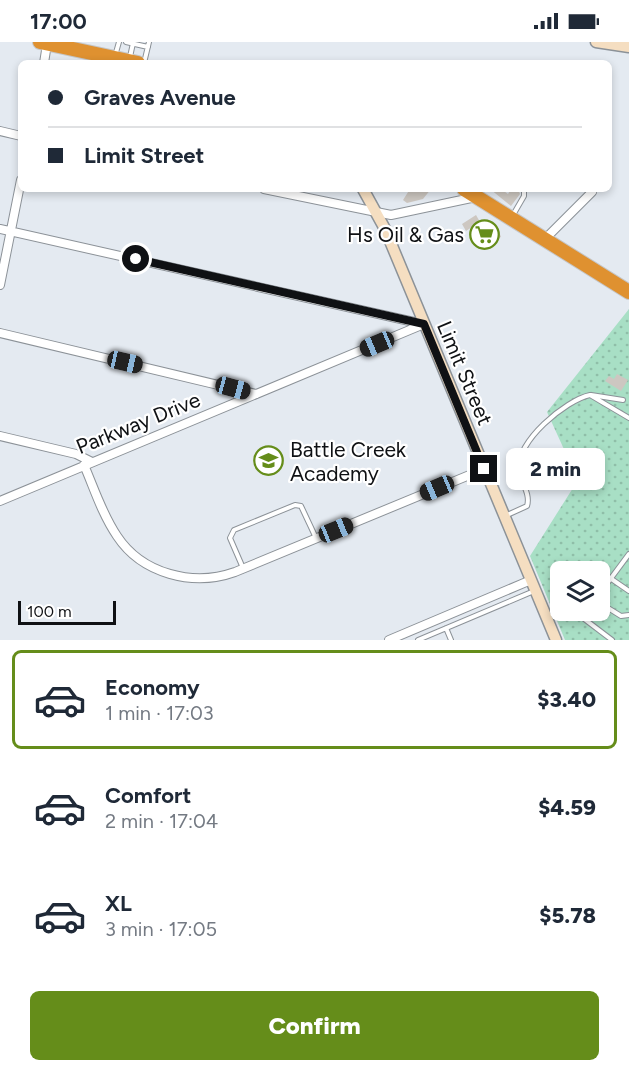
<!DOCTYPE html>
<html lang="en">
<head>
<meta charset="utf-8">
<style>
  :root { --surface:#fff; --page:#f6f6f7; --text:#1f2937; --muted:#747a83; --line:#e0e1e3; --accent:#658d1a }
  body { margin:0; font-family:Figtree,sans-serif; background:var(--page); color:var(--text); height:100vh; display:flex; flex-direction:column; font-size:22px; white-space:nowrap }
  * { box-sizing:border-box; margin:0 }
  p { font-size:20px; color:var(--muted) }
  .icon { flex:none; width:33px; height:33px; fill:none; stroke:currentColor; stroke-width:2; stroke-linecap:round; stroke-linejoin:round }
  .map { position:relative; height:598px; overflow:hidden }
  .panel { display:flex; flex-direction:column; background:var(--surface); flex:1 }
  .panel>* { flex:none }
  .guide { position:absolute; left:18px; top:18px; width:594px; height:132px; border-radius:9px; box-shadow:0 3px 9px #0003; display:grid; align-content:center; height:132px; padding:0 30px; background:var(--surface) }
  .controls { position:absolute; left:550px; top:519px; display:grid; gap:12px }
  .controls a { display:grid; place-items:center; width:60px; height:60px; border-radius:9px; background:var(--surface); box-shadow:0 3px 9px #0003; font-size:30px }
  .scale { position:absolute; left:18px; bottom:15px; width:98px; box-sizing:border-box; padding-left:6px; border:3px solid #0f1114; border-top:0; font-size:16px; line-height:21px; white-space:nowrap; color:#0f1114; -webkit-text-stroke:4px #fff; paint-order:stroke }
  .end { position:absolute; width:27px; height:27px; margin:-14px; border:8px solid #0f1114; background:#fff; box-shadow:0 0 0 3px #fff }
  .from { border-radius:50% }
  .bubble { position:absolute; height:42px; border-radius:9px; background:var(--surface); box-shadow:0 3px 9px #0003; font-size:20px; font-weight:800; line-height:42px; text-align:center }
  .car { position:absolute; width:18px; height:36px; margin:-18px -9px; border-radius:8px; box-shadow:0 0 4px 2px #0007; background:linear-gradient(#222 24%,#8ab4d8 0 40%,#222 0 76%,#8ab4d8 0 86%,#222 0) }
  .guide b { display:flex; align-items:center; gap:21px; height:57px; font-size:22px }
  .guide b+b { border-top:2px solid var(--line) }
  .guide i { width:15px; height:15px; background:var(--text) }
  ul { padding:10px 0 0; list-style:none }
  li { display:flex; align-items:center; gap:18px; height:99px; margin:0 12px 9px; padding:0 18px; border:3px solid transparent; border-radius:9px }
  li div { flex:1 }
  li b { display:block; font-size:22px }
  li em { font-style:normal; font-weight:800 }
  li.on { border-color:var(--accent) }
  li>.icon { width:54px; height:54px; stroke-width:1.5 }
  .action { display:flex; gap:12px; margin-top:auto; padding:12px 30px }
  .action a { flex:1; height:69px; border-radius:9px; background:var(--accent); color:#fff; font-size:24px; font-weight:800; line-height:69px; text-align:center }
  .status { display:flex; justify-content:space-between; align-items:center; height:42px; padding:0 30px; background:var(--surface); direction:ltr }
  .status svg { height:16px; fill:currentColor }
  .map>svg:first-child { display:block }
  .grass { fill:url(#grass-dots); fill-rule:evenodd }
  .building { fill:#cdc7c1 }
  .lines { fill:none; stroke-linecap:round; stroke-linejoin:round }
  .lane-casing { stroke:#8c9298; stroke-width:6 }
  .street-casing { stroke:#8c9298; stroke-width:10 }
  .secondary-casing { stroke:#8c9298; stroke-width:13 }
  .highway-casing { stroke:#c5c6c7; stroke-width:16 }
  .lane { stroke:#fff; stroke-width:4 }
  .street { stroke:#fff; stroke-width:8 }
  .secondary { stroke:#f5dec1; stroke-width:10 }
  .highway { stroke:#df9130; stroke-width:14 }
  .route { stroke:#0f1114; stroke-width:8 }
  .labels { text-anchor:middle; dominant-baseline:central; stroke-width:4.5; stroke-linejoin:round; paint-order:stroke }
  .poi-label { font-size:21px; fill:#0f1114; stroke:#fff; text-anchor:end }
  .street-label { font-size:21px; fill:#0f1114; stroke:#fff }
</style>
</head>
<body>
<div class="status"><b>17:00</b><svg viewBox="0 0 49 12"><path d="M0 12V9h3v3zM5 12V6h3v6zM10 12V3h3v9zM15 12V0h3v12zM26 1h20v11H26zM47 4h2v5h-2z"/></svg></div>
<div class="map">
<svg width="629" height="598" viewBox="0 0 629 598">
  <defs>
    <pattern id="grass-dots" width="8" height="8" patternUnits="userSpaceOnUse" patternTransform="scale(1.5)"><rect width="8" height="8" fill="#a8dfc5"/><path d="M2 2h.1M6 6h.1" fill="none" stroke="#8fbea8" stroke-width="1.8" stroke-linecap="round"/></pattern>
  </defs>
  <rect width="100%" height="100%" fill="#e4eaf1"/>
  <path class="grass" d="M629,267V598H565L530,514L578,438L547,370ZM561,530H600V568H561Z"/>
  <path class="building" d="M410,147H431L423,157L407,161L403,158Z
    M490,147H501L508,152L511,147H518L520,152L511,164Z
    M476,173L484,187L496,182L501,195L479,204L472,185L466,189L462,182Z
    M617,332L628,338L621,349L605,339L609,334L614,337Z"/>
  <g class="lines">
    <defs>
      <path id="lane" d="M126,0L148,5
        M115,14L119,0
        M130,15L133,1
        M144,21L149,0
        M513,173L524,154V147
        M591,353L623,358
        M505,474L527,464C531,451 520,440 519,428C515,400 566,358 590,353L629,376
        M243,526L230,496L234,488L295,463L301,464L316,496
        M610,536L629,549
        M600,551L629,512
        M600,561L621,574L629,573
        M588,568L583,576L612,598
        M446,586L451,598
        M418,598L534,549"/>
      <path id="street" d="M44,21L47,2
        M0,89L21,94
        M264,147L391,173L476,155
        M0,187L423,282
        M545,197L592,150
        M0,243L21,138
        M0,291L256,352
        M0,394L76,412L92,420
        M84,423C94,446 102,472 117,494C142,532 193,545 235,530L484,427
        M0,459L424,282
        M389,598L531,538"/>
      <path id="secondary" d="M596,0L629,5
        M363,147L385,187L556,598"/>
      <path id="highway" d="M40,0L138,21
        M464,147L629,250"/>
    </defs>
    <use href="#lane" class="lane-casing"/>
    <use href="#street" class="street-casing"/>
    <use href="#secondary" class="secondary-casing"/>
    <use href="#highway" class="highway-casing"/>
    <use href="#lane" class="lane"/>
    <use href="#street" class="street"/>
    <use href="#secondary" class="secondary"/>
    <use href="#highway" class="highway"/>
  </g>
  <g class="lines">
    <path class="route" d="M136,217L424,282L484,427"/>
  </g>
  <defs>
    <symbol id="supermarket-ring" viewBox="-11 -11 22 22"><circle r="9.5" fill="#fff" stroke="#658d1a" stroke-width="1.5"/><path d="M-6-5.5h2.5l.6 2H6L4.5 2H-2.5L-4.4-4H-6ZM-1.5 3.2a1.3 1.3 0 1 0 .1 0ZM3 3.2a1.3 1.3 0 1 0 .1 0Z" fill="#658d1a"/></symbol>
    <symbol id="school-ring" viewBox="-11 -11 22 22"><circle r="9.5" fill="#fff" stroke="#658d1a" stroke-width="1.5"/><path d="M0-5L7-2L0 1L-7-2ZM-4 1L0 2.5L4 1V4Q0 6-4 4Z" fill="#658d1a"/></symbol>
  </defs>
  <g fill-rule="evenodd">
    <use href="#supermarket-ring" x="468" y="176" width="33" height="33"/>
    <use href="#school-ring" x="252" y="402" width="33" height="33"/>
  </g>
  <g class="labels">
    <g class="poi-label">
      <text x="464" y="192">Hs Oil &amp; Gas</text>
      <text x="290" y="407" text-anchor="start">Battle Creek<tspan x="290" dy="24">Academy</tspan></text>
    </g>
    <g class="street-label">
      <text transform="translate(465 331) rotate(67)">Limit Street</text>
      <text transform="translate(138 381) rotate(-22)">Parkway Drive</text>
    </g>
  </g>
</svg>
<div class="controls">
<a><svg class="icon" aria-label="layers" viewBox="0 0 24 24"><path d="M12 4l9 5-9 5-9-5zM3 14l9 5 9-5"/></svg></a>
</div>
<div class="scale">100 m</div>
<i class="end from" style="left:136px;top:217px"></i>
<i class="end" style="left:484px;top:427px"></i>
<div class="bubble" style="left:506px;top:406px;width:99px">2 min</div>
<i class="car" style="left:377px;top:302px;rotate:247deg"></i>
<i class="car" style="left:125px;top:320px;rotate:103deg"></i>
<i class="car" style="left:233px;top:346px;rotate:105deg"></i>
<i class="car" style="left:437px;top:446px;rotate:247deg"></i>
<i class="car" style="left:336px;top:488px;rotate:68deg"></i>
<div class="guide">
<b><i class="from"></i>Graves Avenue</b>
<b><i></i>Limit Street</b>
</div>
</div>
<section class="panel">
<ul>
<li class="on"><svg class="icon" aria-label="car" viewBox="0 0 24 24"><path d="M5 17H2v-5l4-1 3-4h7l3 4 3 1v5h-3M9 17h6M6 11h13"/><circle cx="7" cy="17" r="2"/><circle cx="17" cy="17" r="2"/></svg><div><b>Economy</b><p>1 min · 17:03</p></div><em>$3.40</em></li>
<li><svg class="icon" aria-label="car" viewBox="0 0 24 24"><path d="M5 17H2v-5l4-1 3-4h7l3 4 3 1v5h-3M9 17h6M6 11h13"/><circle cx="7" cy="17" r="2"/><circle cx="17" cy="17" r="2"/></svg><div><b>Comfort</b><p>2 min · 17:04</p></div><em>$4.59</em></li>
<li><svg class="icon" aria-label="car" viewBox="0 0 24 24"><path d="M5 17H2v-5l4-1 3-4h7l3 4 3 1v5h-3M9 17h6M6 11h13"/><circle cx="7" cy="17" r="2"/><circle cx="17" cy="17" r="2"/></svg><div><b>XL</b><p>3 min · 17:05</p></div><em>$5.78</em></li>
</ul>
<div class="action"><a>Confirm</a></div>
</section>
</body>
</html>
